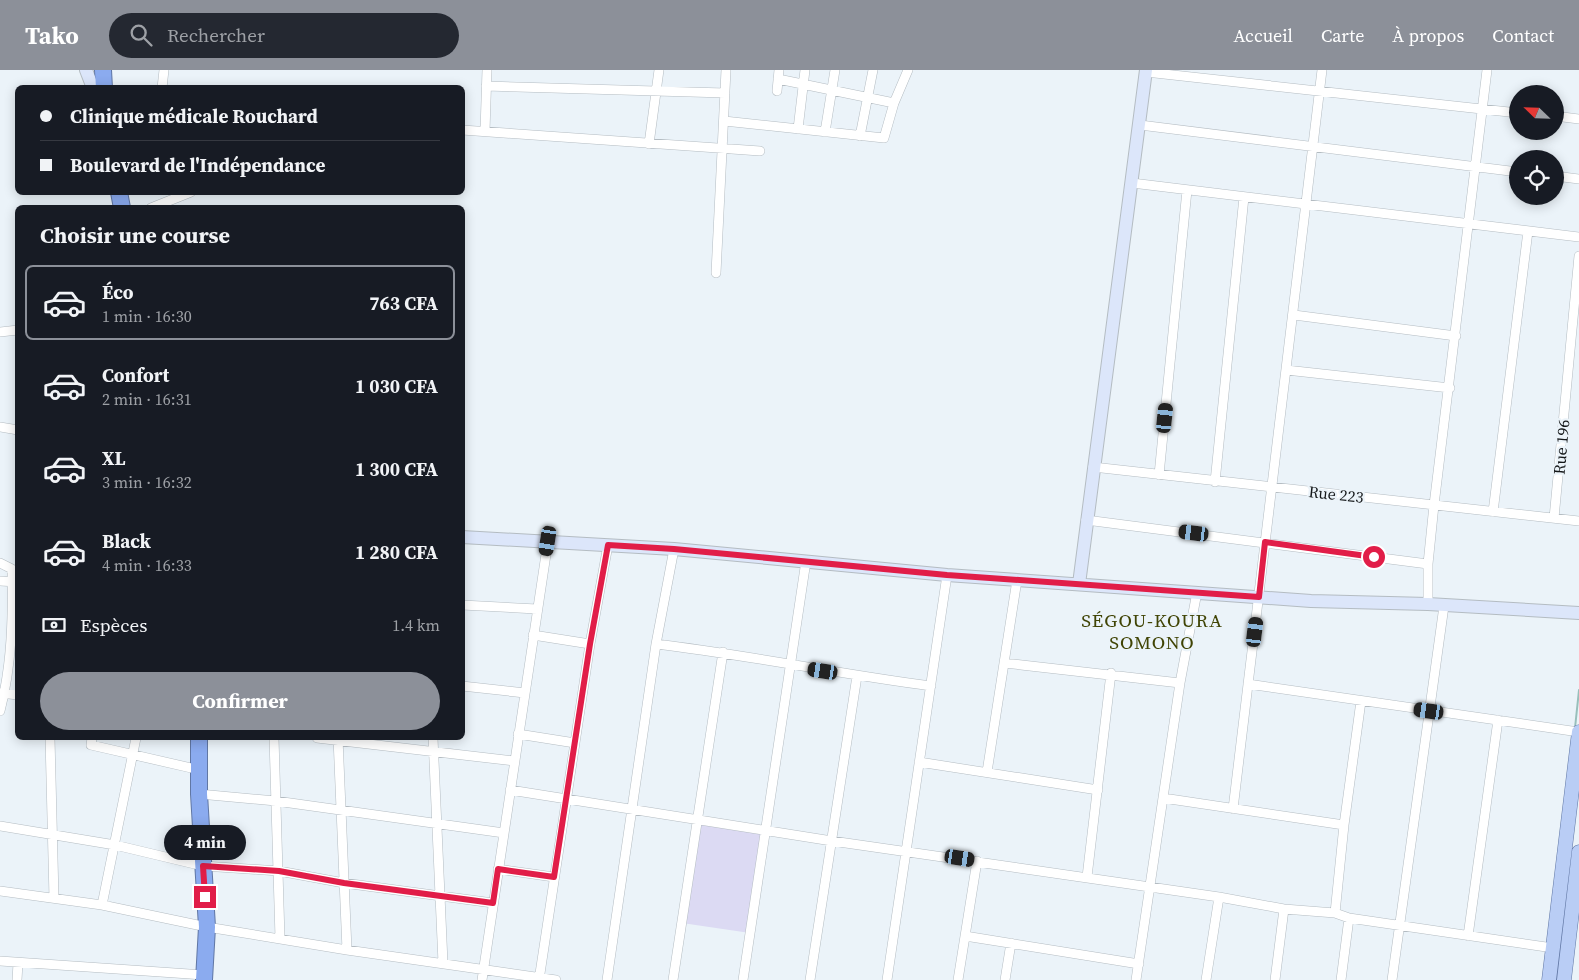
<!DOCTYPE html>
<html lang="fr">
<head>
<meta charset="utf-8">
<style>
  :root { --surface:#171b24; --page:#242831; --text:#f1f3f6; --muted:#9ea1a6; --line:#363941; --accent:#8c9099 }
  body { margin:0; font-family:"Source Serif 4",serif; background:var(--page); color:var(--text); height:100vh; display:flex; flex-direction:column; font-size:19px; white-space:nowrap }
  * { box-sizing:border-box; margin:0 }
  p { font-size:16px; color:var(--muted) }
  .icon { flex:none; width:28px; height:28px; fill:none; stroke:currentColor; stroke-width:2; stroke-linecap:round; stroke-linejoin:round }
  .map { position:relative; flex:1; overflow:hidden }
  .side { position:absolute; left:15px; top:135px; width:450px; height:535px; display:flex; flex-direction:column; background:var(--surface); border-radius:8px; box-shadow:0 2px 12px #0003 }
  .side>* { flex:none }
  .guide { position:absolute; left:15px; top:15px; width:450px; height:110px; border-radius:8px; box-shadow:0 2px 12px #0003; display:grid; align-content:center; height:110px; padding:0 25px; background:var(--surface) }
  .needle { width:32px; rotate:293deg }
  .controls { position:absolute; left:1509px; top:15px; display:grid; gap:10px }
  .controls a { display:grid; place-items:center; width:55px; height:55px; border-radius:50%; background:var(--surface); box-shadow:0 2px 12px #0003; font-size:25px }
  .end { position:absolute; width:22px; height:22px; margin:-11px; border:6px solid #e11d48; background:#fff; box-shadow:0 0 0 2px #fff }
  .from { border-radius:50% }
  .bubble { position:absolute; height:35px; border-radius:18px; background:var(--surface); box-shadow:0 2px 12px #0003; font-size:16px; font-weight:700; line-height:35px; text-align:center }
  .car { position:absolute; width:15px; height:30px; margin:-15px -8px; border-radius:6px; box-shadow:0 0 4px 1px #0007; background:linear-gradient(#222 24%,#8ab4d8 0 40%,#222 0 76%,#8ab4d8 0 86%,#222 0) }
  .guide b { display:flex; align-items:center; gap:18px; height:48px; font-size:19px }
  .guide b+b { border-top:1px solid var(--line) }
  .guide i { width:12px; height:12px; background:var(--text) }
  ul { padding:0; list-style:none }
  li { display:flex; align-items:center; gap:15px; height:75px; margin:0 10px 8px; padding:0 15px; border:2px solid transparent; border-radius:8px }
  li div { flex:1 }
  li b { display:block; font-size:19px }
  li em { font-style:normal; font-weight:700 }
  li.current { border-color:var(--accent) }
  li>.icon { width:45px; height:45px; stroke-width:1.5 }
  h2 { padding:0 25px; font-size:22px; line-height:60px }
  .pay { display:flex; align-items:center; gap:12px; height:55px; padding:0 25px; font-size:19px }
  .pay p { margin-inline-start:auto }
  .button { display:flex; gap:10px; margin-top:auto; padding:10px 25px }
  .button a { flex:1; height:58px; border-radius:30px; background:var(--accent); color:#fff; font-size:20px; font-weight:700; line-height:58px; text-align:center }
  header { display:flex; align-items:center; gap:30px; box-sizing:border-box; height:70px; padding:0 25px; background:var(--accent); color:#fff }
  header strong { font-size:24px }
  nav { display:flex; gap:28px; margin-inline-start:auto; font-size:18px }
  .search { width:350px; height:45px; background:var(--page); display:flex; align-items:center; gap:12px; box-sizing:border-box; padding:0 18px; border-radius:28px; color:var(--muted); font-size:19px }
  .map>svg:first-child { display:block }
  .green { fill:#dcdaf3 }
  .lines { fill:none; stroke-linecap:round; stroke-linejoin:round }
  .stream { stroke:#98bfbb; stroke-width:2 }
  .street-casing { stroke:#b4bcc2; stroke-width:10 }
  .secondary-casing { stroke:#b4bcc2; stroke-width:14 }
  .primary-casing { stroke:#6177a4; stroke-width:15 }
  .highway-casing { stroke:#6177a4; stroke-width:18 }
  .street { stroke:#fff; stroke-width:9 }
  .secondary { stroke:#dce6fa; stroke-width:12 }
  .primary { stroke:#b9cdf5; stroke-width:14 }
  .highway { stroke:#8babef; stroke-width:16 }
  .route { stroke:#e11d48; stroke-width:6 }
  .labels { text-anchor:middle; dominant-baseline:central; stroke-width:4.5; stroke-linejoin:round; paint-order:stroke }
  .street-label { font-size:16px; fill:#141719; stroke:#ebf3f9 }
  .quarter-label { font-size:19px; letter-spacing:1px; fill:#404405; stroke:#ebf3f9 }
</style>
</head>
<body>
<header>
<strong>Tako</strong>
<div class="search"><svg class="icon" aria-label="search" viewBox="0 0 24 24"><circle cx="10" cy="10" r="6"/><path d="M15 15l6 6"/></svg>Rechercher</div>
<nav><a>Accueil</a><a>Carte</a><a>À propos</a><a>Contact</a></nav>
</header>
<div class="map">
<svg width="1579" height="910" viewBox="0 0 1579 910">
  <rect width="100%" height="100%" fill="#ebf3f9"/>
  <path class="green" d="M697,750L765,760L750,863L682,853Z"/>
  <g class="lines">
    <path class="stream" d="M1575,658L1579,620"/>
    <defs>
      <path id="street" d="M1146,2L1518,43
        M778,9L894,33
        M486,16L725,23
        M162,18L164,0
        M777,21L779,0
        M1555,46L1579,49
        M724,51L884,68L894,33L908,0
        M1140,55L1518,102
        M798,59L805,0
        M462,60L760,81
        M485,61L487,0
        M825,62L835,0
        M860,66L873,0
        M649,74L659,0
        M1555,106L1579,109
        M1132,113L1579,167
        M151,138L191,122
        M716,203L726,0
        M1294,245L1456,266
        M0,262L18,260
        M1286,300L1450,318
        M0,357L18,360
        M1093,397L1579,451
        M1159,405L1187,120
        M1215,412L1244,127
        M1493,442L1528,161
        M1554,448L1579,186
        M1086,450L1428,494
        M0,493L12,499C13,547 12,595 0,641
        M0,511L17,512
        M1428,534V494L1434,435L1487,0
        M462,535L537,539
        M533,565L590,574
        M656,574C748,585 839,604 931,616
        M1004,593L1180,613
        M1248,614L1579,662
        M462,616L525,623
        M0,623L18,625
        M518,664L575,673
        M50,668L54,828
        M92,668L91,675L200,700
        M274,668L280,868
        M317,668L514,691
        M338,668L347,880
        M433,668L443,893
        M919,692L1098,720
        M987,702L1017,510
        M510,720L832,771L1219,827L1284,839L1335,843L1349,848L1553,878
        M199,724L276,731L504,763
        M1163,728L1344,755
        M1233,739L1322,0
        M0,756L115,775L203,796L279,801L344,813L493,833
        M498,799L554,807
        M1087,807L1111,603
        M0,821L102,835L207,857L347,880L556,910
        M102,835L136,668
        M1335,843L1344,755L1361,631
        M965,866L1139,894
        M1468,866L1498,650
        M0,891L204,905
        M17,910L18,893
        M482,910L548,471
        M539,910L590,574L608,475
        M607,910L656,574L674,479
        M673,910L723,582
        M743,910L806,491
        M810,910L857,606
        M887,910L947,505
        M958,910L977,791
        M1005,910L1011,873
        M1136,910L1180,613L1197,522
        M1206,910L1219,827
        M1275,910L1284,839
        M1341,910L1349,848
        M1392,910L1444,536"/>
      <path id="secondary" d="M86,0L93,18
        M462,467L674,479L947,505L1311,531L1428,534L1579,543
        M1079,514L1146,0"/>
      <path id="primary" d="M1549,910L1579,662
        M1564,910L1579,782"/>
      <path id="highway" d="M103,0L104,18
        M119,122L122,138
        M199,668V724L207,857L204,910"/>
    </defs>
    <use href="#street" class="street-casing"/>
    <use href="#secondary" class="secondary-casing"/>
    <use href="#primary" class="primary-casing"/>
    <use href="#highway" class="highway-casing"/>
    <use href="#street" class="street"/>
    <use href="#secondary" class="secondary"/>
    <use href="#primary" class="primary"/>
    <use href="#highway" class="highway"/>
  </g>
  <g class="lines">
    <path class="route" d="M205,827L203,796L279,801L344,813L493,833L498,799L554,807L590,574L608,475L674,479L947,505L1259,527L1265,472L1374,487"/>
  </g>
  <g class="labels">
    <g class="street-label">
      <text transform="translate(1561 377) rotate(-85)">Rue 196</text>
      <text transform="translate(1336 424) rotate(6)">Rue 223</text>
    </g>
    <g class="quarter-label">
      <text x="1152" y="550">SÉGOU-KOURA<tspan x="1152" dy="22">SOMONO</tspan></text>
    </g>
  </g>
</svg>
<div class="controls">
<a><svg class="needle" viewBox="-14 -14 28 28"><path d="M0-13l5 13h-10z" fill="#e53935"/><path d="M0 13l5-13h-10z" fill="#9ea1a6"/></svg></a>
<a><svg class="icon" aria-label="locate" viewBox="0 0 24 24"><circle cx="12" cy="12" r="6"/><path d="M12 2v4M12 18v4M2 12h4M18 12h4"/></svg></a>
</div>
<i class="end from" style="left:1374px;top:487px"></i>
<i class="end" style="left:205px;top:827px"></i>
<div class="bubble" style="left:164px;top:755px;width:82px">4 min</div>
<i class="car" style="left:1165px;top:348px;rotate:6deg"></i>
<i class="car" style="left:1194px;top:463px;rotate:277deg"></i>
<i class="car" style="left:548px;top:471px;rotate:189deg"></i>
<i class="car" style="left:1255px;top:562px;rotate:7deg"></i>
<i class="car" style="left:823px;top:601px;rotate:279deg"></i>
<i class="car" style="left:1429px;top:641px;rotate:278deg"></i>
<i class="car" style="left:960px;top:788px;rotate:99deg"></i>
<div class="guide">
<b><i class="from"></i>Clinique médicale Rouchard</b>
<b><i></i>Boulevard de l'Indépendance</b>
</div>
<section class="side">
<h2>Choisir une course</h2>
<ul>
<li class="current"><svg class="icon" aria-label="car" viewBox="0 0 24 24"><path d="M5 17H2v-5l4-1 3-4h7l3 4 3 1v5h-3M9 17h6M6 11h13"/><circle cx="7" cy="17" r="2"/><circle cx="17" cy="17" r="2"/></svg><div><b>Éco</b><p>1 min · 16:30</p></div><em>763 CFA</em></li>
<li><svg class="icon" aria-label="car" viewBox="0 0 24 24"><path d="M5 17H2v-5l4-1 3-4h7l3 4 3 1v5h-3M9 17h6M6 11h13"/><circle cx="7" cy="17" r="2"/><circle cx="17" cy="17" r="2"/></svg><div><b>Confort</b><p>2 min · 16:31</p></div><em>1 030 CFA</em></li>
<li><svg class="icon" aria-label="car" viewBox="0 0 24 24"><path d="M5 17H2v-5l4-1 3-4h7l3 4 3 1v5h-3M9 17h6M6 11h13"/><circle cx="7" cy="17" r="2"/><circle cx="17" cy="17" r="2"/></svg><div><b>XL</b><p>3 min · 16:32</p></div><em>1 300 CFA</em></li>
<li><svg class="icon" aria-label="car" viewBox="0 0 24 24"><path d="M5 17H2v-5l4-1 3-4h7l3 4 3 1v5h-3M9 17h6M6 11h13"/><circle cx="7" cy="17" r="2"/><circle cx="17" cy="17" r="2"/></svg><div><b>Black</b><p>4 min · 16:33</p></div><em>1 280 CFA</em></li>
</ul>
<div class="pay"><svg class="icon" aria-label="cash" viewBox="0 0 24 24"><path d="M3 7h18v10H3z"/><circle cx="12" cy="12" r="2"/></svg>Espèces<p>1.4 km</p></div>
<div class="button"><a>Confirmer</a></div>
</section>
</div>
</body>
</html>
